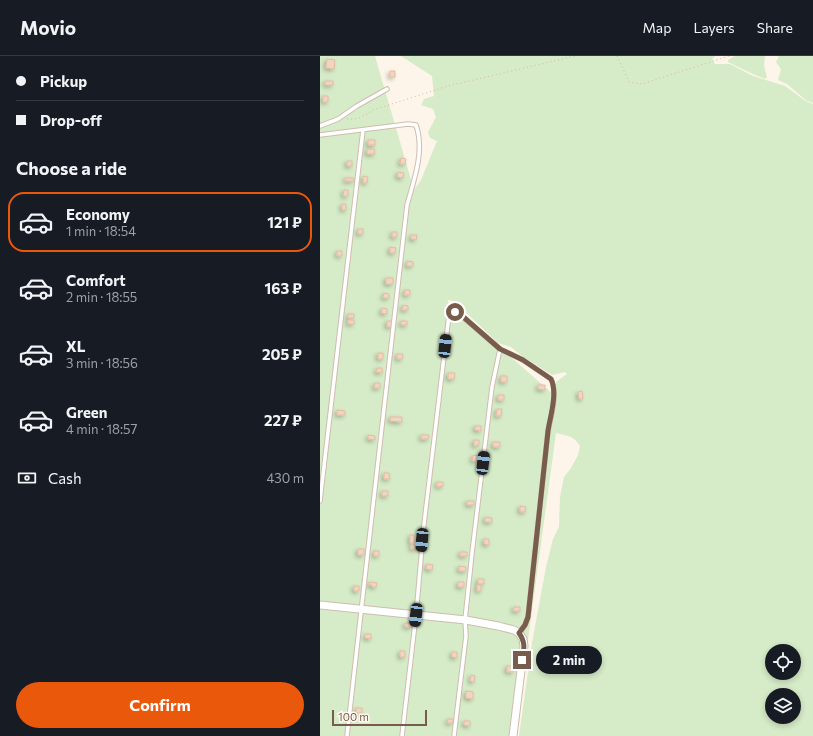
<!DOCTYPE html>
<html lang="en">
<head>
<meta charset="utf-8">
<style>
  :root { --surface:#171b24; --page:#242831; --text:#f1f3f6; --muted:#9ea1a6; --line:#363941; --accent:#ea580c }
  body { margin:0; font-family:Commissioner,sans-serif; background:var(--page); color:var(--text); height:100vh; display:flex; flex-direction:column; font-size:15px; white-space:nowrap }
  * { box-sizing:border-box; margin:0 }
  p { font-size:13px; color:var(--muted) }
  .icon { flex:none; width:22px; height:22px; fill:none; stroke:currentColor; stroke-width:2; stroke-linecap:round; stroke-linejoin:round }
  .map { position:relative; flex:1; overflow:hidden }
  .side { display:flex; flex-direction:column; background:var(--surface); width:320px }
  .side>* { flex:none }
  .top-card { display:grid; align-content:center; height:88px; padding:0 16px; background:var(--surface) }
  .controls { position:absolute; left:445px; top:588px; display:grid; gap:8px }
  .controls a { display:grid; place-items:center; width:36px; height:36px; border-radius:50%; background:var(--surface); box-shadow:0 2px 6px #0003; font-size:20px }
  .scale { position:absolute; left:12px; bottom:10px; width:95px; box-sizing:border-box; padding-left:4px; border:2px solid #785c4c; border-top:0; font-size:11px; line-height:14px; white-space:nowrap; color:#785c4c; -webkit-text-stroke:3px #fff9f0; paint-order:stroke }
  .end { position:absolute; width:18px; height:18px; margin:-9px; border:5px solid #785c4c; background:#fff; box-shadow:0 0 0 2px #fff }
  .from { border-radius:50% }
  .bubble { position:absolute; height:28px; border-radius:14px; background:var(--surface); box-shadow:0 2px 6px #0003; font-size:13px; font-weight:700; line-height:28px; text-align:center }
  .car { position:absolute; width:12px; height:24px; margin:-12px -6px; border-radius:5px; box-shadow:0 0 3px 1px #0007; background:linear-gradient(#222 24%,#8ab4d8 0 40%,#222 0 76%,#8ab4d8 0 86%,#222 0) }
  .top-card b { display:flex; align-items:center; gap:14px; height:38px; font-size:15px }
  .top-card b+b { border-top:1px solid var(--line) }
  .top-card i { width:10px; height:10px; background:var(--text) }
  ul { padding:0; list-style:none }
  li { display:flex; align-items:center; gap:12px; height:60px; margin:0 8px 6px; padding:0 8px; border:2px solid transparent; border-radius:16px }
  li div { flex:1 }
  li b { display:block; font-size:15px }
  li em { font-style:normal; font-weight:700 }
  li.active { border-color:var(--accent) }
  li>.icon { width:36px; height:36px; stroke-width:1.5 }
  h2 { padding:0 16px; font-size:18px; line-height:48px }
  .pay { display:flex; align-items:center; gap:10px; height:44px; padding:0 16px; font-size:15px }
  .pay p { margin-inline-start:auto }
  .cta { display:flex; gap:8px; margin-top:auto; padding:8px 16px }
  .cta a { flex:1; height:46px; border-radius:24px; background:var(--accent); color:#fff; font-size:16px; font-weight:700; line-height:46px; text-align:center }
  header { display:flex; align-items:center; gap:24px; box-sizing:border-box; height:56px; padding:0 20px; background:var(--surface); border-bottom:1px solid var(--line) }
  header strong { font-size:19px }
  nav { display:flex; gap:22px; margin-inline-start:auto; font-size:14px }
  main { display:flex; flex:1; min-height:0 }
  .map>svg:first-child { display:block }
  .green { fill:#d6ebc7; fill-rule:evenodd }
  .building { fill:#f2d5c1; stroke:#e5bba1; filter:url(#shadow) }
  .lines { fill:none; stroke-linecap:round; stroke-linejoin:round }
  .lane-casing { stroke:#cfbdae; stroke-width:5.5 }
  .street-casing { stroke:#cfbdae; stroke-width:9 }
  .path { stroke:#d8b8a3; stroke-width:1; stroke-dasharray:1 3; stroke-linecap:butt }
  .lane { stroke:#fff; stroke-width:3.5 }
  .street { stroke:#fff; stroke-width:7 }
  .route { stroke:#785c4c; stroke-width:5 }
</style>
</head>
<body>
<header>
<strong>Movio</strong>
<nav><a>Map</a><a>Layers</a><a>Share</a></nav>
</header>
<main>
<section class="side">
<div class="top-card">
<b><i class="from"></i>Pickup</b>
<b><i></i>Drop-off</b>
</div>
<h2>Choose a ride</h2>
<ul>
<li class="active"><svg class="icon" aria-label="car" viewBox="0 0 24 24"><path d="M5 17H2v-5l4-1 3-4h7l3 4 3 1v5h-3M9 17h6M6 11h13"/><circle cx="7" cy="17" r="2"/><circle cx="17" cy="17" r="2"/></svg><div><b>Economy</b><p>1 min · 18:54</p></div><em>121 ₽</em></li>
<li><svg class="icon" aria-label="car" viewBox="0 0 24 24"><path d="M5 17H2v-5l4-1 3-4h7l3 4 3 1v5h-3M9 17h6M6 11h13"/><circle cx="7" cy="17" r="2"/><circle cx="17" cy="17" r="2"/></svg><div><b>Comfort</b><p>2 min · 18:55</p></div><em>163 ₽</em></li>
<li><svg class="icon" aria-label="car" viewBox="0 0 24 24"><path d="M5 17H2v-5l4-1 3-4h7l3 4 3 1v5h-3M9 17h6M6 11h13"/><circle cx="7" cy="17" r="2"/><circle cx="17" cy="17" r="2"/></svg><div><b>XL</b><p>3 min · 18:56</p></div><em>205 ₽</em></li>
<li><svg class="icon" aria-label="car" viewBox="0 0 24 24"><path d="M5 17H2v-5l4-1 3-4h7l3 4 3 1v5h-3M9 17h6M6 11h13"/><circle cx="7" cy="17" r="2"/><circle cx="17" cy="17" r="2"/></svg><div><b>Green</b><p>4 min · 18:57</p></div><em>227 ₽</em></li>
</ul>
<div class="pay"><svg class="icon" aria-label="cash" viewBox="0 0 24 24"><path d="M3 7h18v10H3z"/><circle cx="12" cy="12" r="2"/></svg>Cash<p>430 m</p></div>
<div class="cta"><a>Confirm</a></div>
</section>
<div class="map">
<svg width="493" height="680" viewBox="0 0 493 680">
  <defs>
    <filter id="shadow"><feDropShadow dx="-2" dy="2" stdDeviation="2" flood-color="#0004"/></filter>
  </defs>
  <rect width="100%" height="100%" fill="#fdf5e9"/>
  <path class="green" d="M0,0H55L94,134L101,124L117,85L110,82L108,76L116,61L113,53L101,49L104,43L114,40L112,20L81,0H395L392,3L395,8H410L433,20L465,30L487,46L493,48V680H199L212,587L226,511L233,483L239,471L240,441L244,421L251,412L258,399L260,390C253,379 248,380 236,377L195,680H0ZM129,244L135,246L178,287L191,291L202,300L232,319L245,316L247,318L236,326L234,339L127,245ZM452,595H474V617H452ZM452,639H474V661H452Z
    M415,0H445L444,10L447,21L445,23L433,18L408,6V4Z
    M459,0H493V47L487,45L467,28L458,24L461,13L456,6Z"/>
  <path class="building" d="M7,3L15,4L14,13L6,12Z
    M70,15H75V21H70Z
    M5,25H13V29H5Z
    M3,40H8V46H3Z
    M48,84H55V89H48Z
    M47,93H54L55,98H47Z
    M81,102L86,103L85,108H80Z
    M27,105H32V110H27Z
    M78,116L84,117L83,122L77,121Z
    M43,120L48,121L47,127H43Z
    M25,122H34V125H25Z
    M24,134H28V140H23Z
    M22,148H26V154H22Z
    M38,173H43V178H38Z
    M72,176H77V181H72Z
    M91,179H97L96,184L91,183Z
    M70,191L76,192L75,197H70Z
    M17,195H22V200H17Z
    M87,205L93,206V210H87Z
    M66,222H73V228H66Z
    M85,234H90V239H84Z
    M64,237L69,238V242H63Z
    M83,249L88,250V254H82Z
    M62,252L67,253V258L61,257Z
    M28,258H34V262H28Z
    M28,264H34V268H28Z
    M67,265H72V271H67Z
    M81,265H87V269H81Z
    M58,297H63V303H58Z
    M77,298H83L82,303H77Z
    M57,312H62V317L56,316Z
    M128,317H135L134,323H128Z
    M181,320H187V326H181Z
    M55,327H60V332H54Z
    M218,329H225V334L218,333Z
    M262,335L263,343H259L258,336Z
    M178,339H184V344H178Z
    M177,353H182L181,360H176Z
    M17,354L25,355V359H17Z
    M70,361H82V366L70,365Z
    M155,370H161V375L155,374Z
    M48,379L55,380V384L48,383Z
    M101,379H109L108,383H101Z
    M154,384H159V389L154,390Z
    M173,386H180V391H173Z
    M153,399L158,400L157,405H152Z
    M64,417H69L70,423H64Z
    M117,426H123V430L117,431Z
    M62,435H68V440H62Z
    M147,445H154V449H147Z
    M200,450L206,451L205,456H200Z
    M165,461L172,462V466H165Z
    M90,479H94V487H90Z
    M164,483H169V489L164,488Z
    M91,489H97L96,493H91Z
    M38,493H44V499H38Z
    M54,495H59V500H54Z
    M140,496H147V500H140Z
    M107,508L113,509L112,514L106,513Z
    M139,510L146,511V515H139Z
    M158,523H164V528H158Z
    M49,526L57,527L56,531H52V529H49Z
    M138,526H144V531H138Z
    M157,529H161V535H157Z
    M34,530H39V535H34Z
    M194,551H200V555H193Z
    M85,567H92V571H85Z
    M45,578H51V583L45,582Z
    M80,595H85V601H80Z
    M132,596H137V602L132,601Z
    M187,610H194L193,616H187Z
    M151,619L155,620L154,626L150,625Z
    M146,635L153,636V643L146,642Z
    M36,652H42V657H36Z
    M128,663H133V667H127Z
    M144,665H150V670L144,669Z"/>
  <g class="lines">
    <defs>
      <path id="lane" d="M0,70L18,63L37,50L67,33
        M0,79L88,68L96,69C105,95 94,124 87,149L27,680
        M0,445L43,74
        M82,680L96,559L104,468L129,259C133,256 135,256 139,258L180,293L203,304L231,323C238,337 231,361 228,375L208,561L205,569L199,577
        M134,680L146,580L145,564L152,497L172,331L180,293"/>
      <path id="street" d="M0,549L146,564L178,570L194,574L199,577L203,583L204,590L193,680"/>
    </defs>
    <use href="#lane" class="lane-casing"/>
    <use href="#street" class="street-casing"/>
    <path class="path" d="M297,0L309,26L322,28L409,0
      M27,63C37,64 45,60 53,54L128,30L255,0"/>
    <use href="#lane" class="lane"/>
    <use href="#street" class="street"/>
  </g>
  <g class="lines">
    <path class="route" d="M135,256L140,258L180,293L203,304L231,323C238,337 230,361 228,375L208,561L205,569L199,577C206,587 204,593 202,604"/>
  </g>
</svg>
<div class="controls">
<a><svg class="icon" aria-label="locate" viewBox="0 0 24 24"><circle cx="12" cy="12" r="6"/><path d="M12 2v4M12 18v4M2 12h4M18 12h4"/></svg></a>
<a><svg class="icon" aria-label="layers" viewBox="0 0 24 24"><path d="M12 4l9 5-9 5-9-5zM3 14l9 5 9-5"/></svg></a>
</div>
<div class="scale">100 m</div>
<i class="end from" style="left:135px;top:256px"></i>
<i class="end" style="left:202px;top:604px"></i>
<div class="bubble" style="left:216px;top:590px;width:66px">2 min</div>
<i class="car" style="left:125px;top:290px;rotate:6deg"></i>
<i class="car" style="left:163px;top:407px;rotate:7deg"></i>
<i class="car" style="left:102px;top:484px;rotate:185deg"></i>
<i class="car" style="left:96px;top:559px;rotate:187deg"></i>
</div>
</main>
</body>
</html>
